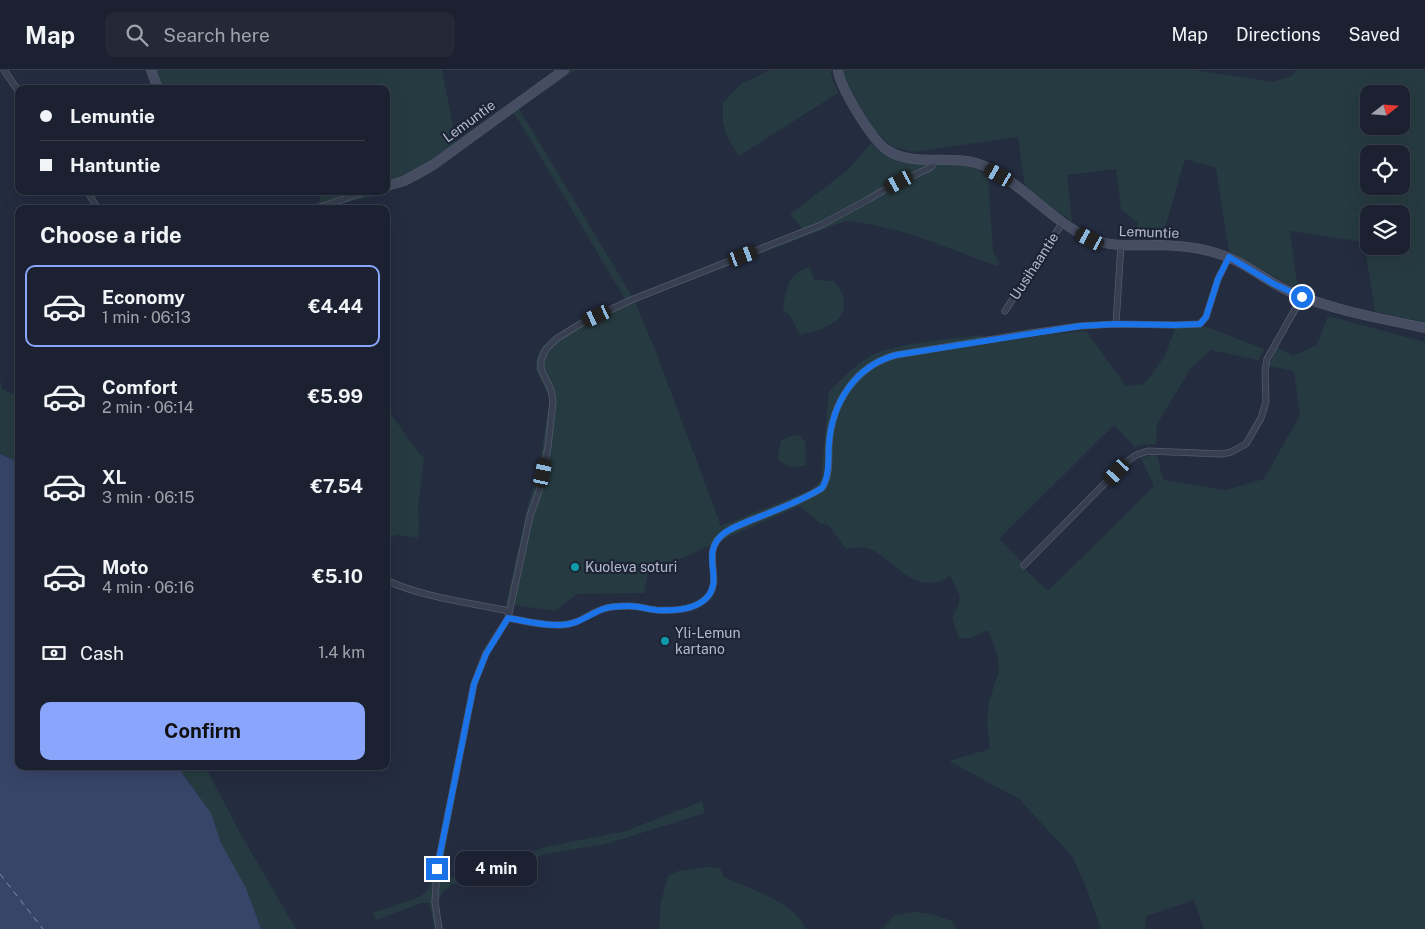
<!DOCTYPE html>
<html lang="en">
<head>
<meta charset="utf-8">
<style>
  :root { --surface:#1b2130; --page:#242938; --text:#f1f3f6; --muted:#a0a3ab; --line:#393e4c; --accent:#89a6fc }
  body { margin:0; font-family:"Public Sans",sans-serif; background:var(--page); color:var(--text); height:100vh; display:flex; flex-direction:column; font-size:19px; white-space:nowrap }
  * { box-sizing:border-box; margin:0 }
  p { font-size:16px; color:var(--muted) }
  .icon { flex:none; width:28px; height:28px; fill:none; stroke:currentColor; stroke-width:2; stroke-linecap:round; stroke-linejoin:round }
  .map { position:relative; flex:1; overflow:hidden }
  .drawer { position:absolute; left:15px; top:135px; width:375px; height:565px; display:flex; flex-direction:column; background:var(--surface); border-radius:10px; box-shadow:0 5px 20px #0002,0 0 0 1px var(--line) }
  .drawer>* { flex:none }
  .top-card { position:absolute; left:15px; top:15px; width:375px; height:110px; border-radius:10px; box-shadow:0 5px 20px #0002,0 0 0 1px var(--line); display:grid; align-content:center; height:110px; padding:0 25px; background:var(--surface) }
  .needle { width:32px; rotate:73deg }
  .buttons { position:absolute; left:1360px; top:15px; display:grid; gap:10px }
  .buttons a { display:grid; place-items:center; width:50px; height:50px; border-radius:10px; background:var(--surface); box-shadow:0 5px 20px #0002,0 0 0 1px var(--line); font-size:25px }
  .end { position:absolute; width:22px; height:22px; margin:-11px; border:6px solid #1a73e8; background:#fff; box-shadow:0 0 0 2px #fff }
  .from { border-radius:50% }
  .bubble { position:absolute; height:35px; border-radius:10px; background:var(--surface); box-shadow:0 5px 20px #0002,0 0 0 1px var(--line); font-size:16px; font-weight:700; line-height:35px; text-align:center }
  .car { position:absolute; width:15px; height:30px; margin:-15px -8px; border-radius:6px; box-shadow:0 0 4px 1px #0007; background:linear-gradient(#222 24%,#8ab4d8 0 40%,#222 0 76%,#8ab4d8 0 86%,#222 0) }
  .top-card b { display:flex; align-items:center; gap:18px; height:48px; font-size:19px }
  .top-card b+b { border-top:1px solid var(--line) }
  .top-card i { width:12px; height:12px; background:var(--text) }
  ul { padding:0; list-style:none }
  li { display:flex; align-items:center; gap:15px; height:82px; margin:0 10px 8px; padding:0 15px; border:2px solid transparent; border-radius:10px }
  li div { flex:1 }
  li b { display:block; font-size:19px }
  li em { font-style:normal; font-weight:700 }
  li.current { border-color:var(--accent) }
  li>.icon { width:45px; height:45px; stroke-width:1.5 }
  h2 { padding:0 25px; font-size:22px; line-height:60px }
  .pay { display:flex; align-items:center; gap:12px; height:55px; padding:0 25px; font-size:19px }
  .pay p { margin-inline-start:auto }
  .primary-button { display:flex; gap:10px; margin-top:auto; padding:10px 25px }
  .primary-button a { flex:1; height:58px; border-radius:10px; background:var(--accent); color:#111; font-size:20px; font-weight:700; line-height:58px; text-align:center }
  header { display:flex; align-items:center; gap:30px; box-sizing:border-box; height:70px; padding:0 25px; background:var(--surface); border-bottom:1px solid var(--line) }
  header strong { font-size:24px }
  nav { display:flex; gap:28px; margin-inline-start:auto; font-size:18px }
  .search { width:350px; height:45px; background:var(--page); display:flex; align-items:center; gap:12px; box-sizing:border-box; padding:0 18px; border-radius:10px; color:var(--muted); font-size:19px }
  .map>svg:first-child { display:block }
  .green { fill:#263b41; fill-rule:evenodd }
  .water { fill:#374568 }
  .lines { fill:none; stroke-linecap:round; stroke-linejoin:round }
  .ferry { stroke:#7c8cb3; stroke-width:1; stroke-dasharray:6 5; stroke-linecap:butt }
  .street-casing { stroke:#535a6b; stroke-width:7 }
  .secondary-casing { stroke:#535a6b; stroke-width:10 }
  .street { stroke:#383f50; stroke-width:5.5 }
  .secondary { stroke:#464d63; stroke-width:9 }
  .route { stroke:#1a73e8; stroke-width:6 }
  .culture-dot { fill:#0f9aa8; stroke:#1d2435; stroke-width:2 }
  .labels { text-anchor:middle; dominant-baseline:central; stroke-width:4.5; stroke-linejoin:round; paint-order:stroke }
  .street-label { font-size:14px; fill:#b5bacb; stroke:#1d2435 }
  .poi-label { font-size:14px; fill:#b5bacb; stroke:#1d2435; text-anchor:start }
</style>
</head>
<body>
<header>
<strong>Map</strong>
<div class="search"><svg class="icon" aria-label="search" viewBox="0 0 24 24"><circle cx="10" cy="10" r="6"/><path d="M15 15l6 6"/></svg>Search here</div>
<nav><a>Map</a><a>Directions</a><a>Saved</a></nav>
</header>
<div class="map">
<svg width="1425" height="859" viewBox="0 0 1425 859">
  <rect width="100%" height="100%" fill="#242c40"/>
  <path class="green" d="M147,0H442L456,71L555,0H575L519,39L632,226L802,158L790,144L849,99L871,73L879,81L902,91L962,95L974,97L988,105L993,183L1000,192L996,196C948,178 897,155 845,151L635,232L654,277L721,456L811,420L821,410L829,321C841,310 854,297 867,288C891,273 953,269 982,265L986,274L1030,266L1086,261L1126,316L1144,314L1165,286L1175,258L1207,257L1264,279L1258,290L1211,280L1191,298L1157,354L1156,374L1142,375L1135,377L1114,355L999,469L1021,491L1026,500L1048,521L1154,416L1141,388L1152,385H1157L1163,410L1225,420L1264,409L1300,345L1294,301L1269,296L1277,277L1293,286L1317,275L1328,246L1425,272V859H1204L1194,830L1146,846L1145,859H1101L1086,817L1072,786L1019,729L949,691L990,679L987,652L989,631L999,601L998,587L988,560L970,568H959L952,548C964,527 961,527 950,506C946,508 941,511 936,512C906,518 890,484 866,478C859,476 852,478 846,479L829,456L826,454H821L799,436L648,503L644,523L577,524L555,541L506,534L528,435L539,399L550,328L535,298L539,281L548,272L578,251L625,229L521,54L513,43L437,99L419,110L381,125L338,134L326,139H306L320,131L319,121H386V19H155Z
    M770,0H831V5L838,23L739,86L727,67L723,52V33L741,14Z
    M843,0H1193L1273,12L1293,5L1297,0H1425V253L1375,241L1364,172L1290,161L1298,220L1229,181L1216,98L1185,89L1162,168L1134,169L1138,153L1121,139L1116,99L1067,105L1072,151L1040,130L1025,117L1018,67L913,82L891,76L874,59L853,25L847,13ZM1369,24H1401V56H1369ZM1369,84H1401V116H1369ZM1369,144H1401V176H1369Z
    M810,197L814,210L834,211C840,218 843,224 844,233C846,254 817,261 800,265L789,244L783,241C786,220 787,203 810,197Z
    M0,309L2,319L19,327V392L0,384Z
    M386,337L418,382L424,388L418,438L419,451L418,468L398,465L386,468Z
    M794,365L800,366L805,371L806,396L791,397L779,391L778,386L781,370Z
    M455,693H461L441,802L446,808H452L546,777L626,761L702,731L705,743L606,774L546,784L451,815L443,822L438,831L443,859H435L429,833H421L376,850L373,843L419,827L427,821L432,811Z
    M177,696H205L240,763L296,859H261L232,794L221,773L211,743Z
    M709,797L720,798L724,807C750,819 793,831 806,859H659L661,832L668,806L678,801Z
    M914,842L932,844L952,851L956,859H882L895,845Z"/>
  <path class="water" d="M0,384L19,392V696H177L211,743L221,773L246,818L261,859H0Z"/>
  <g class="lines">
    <path class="ferry" d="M0,804L43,859"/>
    <defs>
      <path id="street" d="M4,0L19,22
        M87,121L98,139
        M314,139L368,121
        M1005,241L1063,152
        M1116,254L1121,175
        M1024,495L1125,393L1136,385L1148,381L1222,384L1231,382L1246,374L1261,348L1266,332L1265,302L1267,289L1302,227
        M386,510C421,527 471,533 509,541
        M508,548C525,551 543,556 561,555C577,555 588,544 603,539C611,536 621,536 629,536C638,536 647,539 656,540C672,541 698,540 709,525C723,506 699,481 725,463C733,457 741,455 749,451C773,441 800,432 822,418C831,405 828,389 829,374C832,333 855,296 896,285L1030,263L1080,256L1116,254L1175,255L1200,254L1206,247L1218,209L1229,187
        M439,859L435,832L437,799L474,614L486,583L508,548L530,446L539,421L548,377L553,331L551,320L541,299V290L546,279L556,269L580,254L631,230L821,155L869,129L889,117L925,100L931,97L936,90"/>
      <path id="secondary" d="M151,0L158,19
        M838,0C840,18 872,70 887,80C913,97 947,85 976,93C1015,105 1050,151 1089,168C1111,178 1137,175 1160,175C1179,176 1198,177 1216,183C1245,191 1266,212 1293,223C1335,241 1381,248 1425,258
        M386,116L404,111L433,95L564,0"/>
    </defs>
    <use href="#street" class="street-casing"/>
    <use href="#secondary" class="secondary-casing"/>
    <use href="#street" class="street"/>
    <use href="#secondary" class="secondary"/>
  </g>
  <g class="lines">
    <path class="route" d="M437,799L474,614L486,584L508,548C525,551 543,556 561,555C577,555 588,545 603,539C611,536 621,536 629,536C638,536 647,539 656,540C672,541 698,540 709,525C722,507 701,484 722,465C730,458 740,455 749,451C773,441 800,432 822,418C830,405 828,389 829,374C832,333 855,296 896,285L1080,256L1116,254L1175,255L1200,254L1206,247L1218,209L1229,187L1274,214L1302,227"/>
  </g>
  <g class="culture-dot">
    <circle cx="575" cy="497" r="5"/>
    <circle cx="665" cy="571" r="5"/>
  </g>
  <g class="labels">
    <g class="street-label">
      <text transform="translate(469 51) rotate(-36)">Lemuntie</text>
      <text transform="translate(1149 162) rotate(2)">Lemuntie</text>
      <text transform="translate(1034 196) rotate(-57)">Uusihaantie</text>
    </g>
    <g class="poi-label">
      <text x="585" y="497">Kuoleva soturi</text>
      <text x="675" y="563">Yli-Lemun<tspan x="675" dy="16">kartano</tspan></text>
    </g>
  </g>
</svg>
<div class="buttons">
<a><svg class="needle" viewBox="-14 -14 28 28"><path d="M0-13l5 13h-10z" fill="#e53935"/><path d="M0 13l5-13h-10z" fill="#a0a3ab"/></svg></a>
<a><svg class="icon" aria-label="locate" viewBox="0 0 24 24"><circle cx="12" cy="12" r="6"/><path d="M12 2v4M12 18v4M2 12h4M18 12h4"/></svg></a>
<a><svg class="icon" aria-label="layers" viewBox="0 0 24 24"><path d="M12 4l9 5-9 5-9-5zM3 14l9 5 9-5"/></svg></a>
</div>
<i class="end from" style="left:1302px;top:227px"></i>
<i class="end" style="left:437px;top:799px"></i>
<div class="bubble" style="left:455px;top:781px;width:82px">4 min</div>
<i class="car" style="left:999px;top:105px;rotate:300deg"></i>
<i class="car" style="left:899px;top:112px;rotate:242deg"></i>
<i class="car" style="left:1090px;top:169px;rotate:298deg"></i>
<i class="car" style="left:743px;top:186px;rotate:69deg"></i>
<i class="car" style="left:597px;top:246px;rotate:245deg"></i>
<i class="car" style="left:1117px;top:402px;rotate:222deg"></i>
<i class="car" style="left:543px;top:403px;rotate:12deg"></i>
<div class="top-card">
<b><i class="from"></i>Lemuntie</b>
<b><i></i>Hantuntie</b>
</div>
<section class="drawer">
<h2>Choose a ride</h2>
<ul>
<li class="current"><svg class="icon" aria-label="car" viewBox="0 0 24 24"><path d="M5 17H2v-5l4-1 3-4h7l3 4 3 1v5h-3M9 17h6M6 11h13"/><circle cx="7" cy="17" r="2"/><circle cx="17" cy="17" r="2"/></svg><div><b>Economy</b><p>1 min · 06:13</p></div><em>€4.44</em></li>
<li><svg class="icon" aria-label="car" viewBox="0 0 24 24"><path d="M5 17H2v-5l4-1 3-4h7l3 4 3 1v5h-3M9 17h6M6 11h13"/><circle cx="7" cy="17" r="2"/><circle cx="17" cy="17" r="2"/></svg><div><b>Comfort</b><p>2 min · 06:14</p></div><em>€5.99</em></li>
<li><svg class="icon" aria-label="car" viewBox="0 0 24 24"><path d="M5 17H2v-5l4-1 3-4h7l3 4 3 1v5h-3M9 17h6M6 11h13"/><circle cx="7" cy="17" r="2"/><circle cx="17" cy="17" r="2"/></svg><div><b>XL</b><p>3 min · 06:15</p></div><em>€7.54</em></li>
<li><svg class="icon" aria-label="car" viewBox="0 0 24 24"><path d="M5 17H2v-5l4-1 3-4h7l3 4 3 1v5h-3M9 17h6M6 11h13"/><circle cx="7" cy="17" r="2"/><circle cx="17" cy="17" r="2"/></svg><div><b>Moto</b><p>4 min · 06:16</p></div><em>€5.10</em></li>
</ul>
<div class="pay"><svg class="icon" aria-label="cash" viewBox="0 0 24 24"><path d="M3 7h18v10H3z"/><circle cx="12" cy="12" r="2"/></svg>Cash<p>1.4 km</p></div>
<div class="primary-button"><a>Confirm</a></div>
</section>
</div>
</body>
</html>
